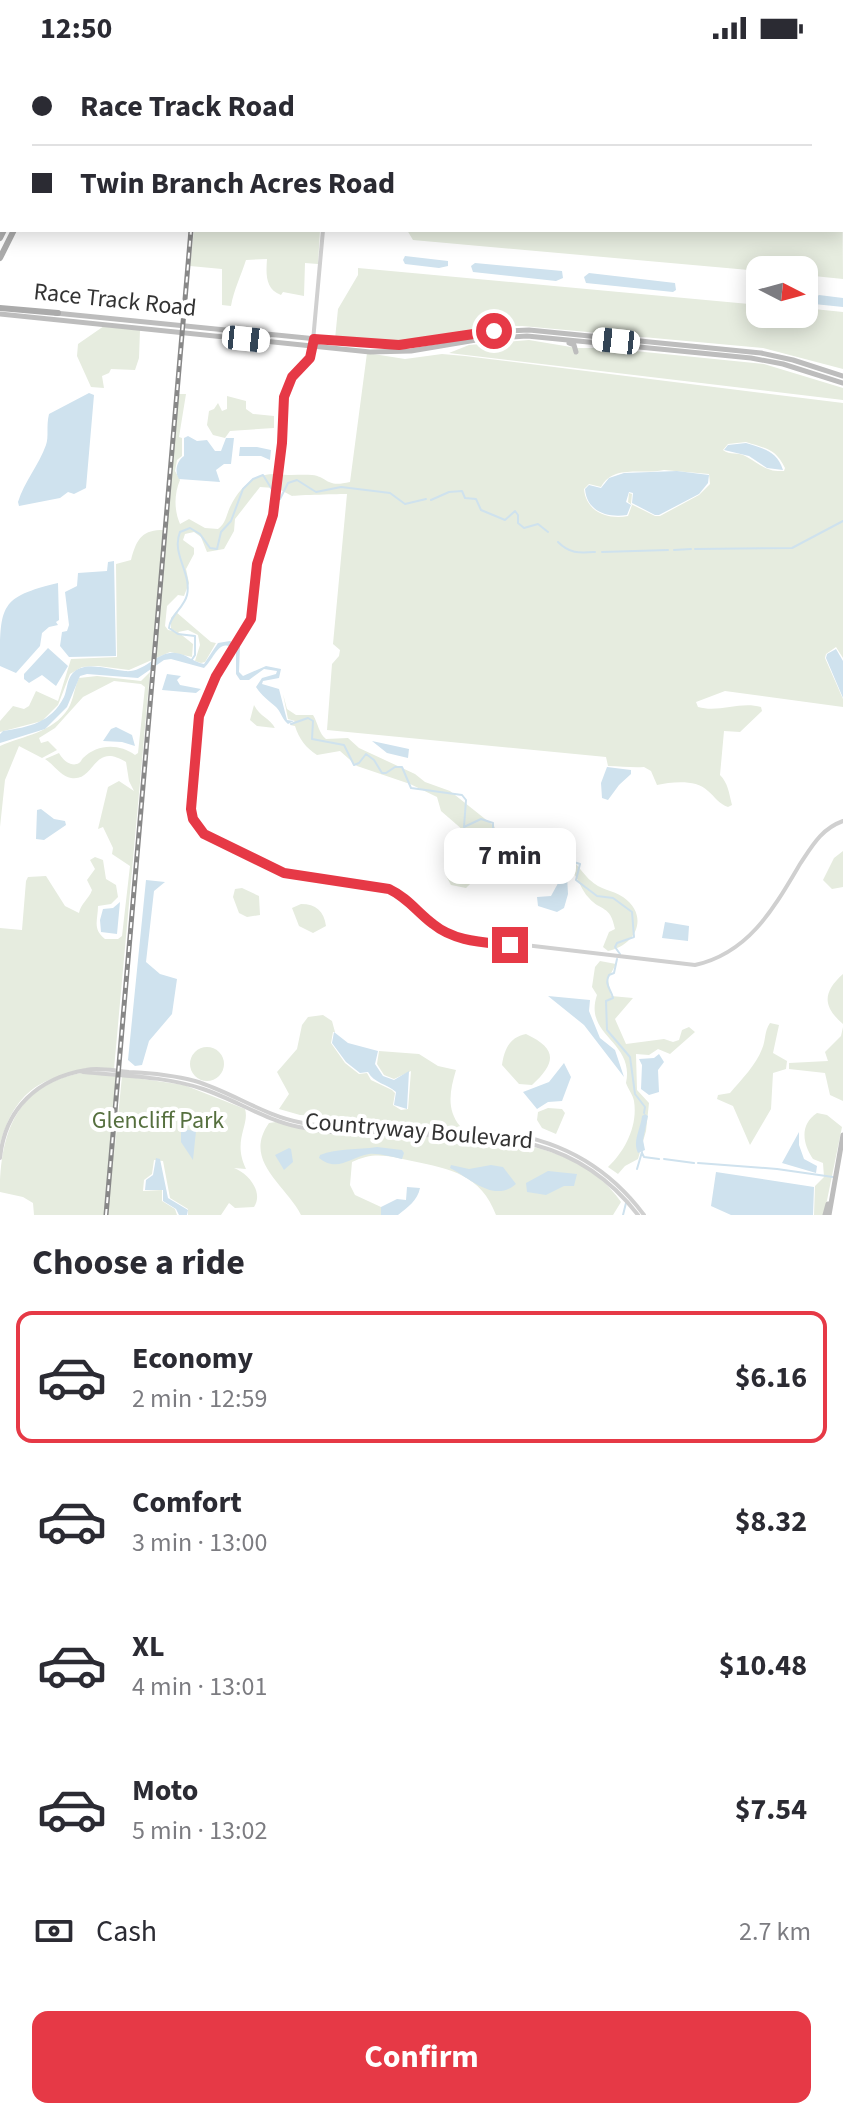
<!DOCTYPE html>
<html lang="en">
<head>
<meta charset="utf-8">
<style>
  :root { --surface:#fff; --page:#f2f2f3; --text:#2b2b33; --muted:#7c7c81; --line:#e1e1e2; --accent:#e63946 }
  body { margin:0; font-family:"Source Sans 3",sans-serif; background:var(--page); color:var(--text); height:100vh; display:flex; flex-direction:column; font-size:30px; white-space:nowrap }
  * { box-sizing:border-box; margin:0 }
  p { font-size:26px; color:var(--muted) }
  .icon { flex:none; width:44px; height:44px; fill:none; stroke:currentColor; stroke-width:2; stroke-linecap:round; stroke-linejoin:round }
  .map { position:relative; height:1159px; overflow:hidden }
  .sheet { display:flex; flex-direction:column; background:var(--surface); flex:1 }
  .sheet>* { flex:none }
  .top-card { position:absolute; left:0px; top:0px; width:844px; height:176px; box-shadow:0 4px 20px #0003; display:grid; align-content:center; height:176px; padding:0 32px; background:var(--surface) }
  .needle { width:52px; rotate:96deg }
  .buttons { position:absolute; left:746px; top:200px; display:grid; gap:16px }
  .buttons a { display:grid; place-items:center; width:72px; height:72px; border-radius:16px; background:var(--surface); box-shadow:0 4px 20px #0003; font-size:40px }
  .end { position:absolute; width:36px; height:36px; margin:-18px; border:10px solid #e63946; background:#fff; box-shadow:0 0 0 4px #fff }
  .from { border-radius:50% }
  .bubble { position:absolute; height:56px; border-radius:16px; background:var(--surface); box-shadow:0 4px 20px #0003; font-size:26px; font-weight:700; line-height:56px; text-align:center }
  .car { position:absolute; width:24px; height:48px; margin:-24px -12px; border-radius:10px; box-shadow:0 0 6px 2px #0007; background:linear-gradient(#fff 24%,#345 0 40%,#fff 0 76%,#345 0 86%,#fff 0) }
  .top-card b { display:flex; align-items:center; gap:28px; height:76px; font-size:30px }
  .top-card b+b { border-top:2px solid var(--line) }
  .top-card i { width:20px; height:20px; background:var(--text) }
  ul { padding:0; list-style:none }
  li { display:flex; align-items:center; gap:24px; height:132px; margin:0 16px 12px; padding:0 16px; border:4px solid transparent; border-radius:16px }
  li div { flex:1 }
  li b { display:block; font-size:30px }
  li em { font-style:normal; font-weight:700 }
  li.on { border-color:var(--accent) }
  li>.icon { width:72px; height:72px; stroke-width:1.5 }
  h2 { padding:0 32px; font-size:36px; line-height:96px }
  .pay { display:flex; align-items:center; gap:20px; height:88px; padding:0 32px; font-size:30px }
  .pay p { margin-inline-start:auto }
  .button { display:flex; gap:16px; margin-top:auto; padding:16px 32px }
  .button a { flex:1; height:92px; border-radius:16px; background:var(--accent); color:#fff; font-size:32px; font-weight:700; line-height:92px; text-align:center }
  .status { display:flex; justify-content:space-between; align-items:center; height:56px; padding:0 40px; background:var(--surface); direction:ltr }
  .status svg { height:22px; fill:currentColor }
  .map>svg:first-child { display:block }
  .green { fill:#e6ecdf; fill-rule:evenodd }
  .water { fill:#cfe2ee }
  .lines { fill:none; stroke-linecap:round; stroke-linejoin:round }
  .stream { stroke:#cfe2ee; stroke-width:2 }
  .tertiary { stroke:#d0d0d0; stroke-width:4 }
  .secondary { stroke:#bdbdbd; stroke-width:5 }
  .primary { stroke:#ababab; stroke-width:6 }
  .rail-casing { stroke:#888; stroke-width:5 }
  .rail { stroke:#fff; stroke-width:2; stroke-dasharray:6; stroke-linecap:butt }
  .route { stroke:#e63946; stroke-width:10 }
  .labels { text-anchor:middle; dominant-baseline:central; stroke-width:8; stroke-linejoin:round; paint-order:stroke }
  .street-label { font-size:24px; fill:#333; stroke:#fff }
  .park-label { font-size:24px; fill:#56703f; stroke:#fff }
</style>
</head>
<body>
<div class="status"><b>12:50</b><svg viewBox="0 0 49 12"><path d="M0 12V9h3v3zM5 12V6h3v6zM10 12V3h3v9zM15 12V0h3v12zM26 1h20v11H26zM47 4h2v5h-2z"/></svg></div>
<div class="map">
<svg width="843" height="1159" viewBox="0 0 843 1159">
  <rect width="100%" height="100%" fill="#fff"/>
  <path class="green" d="M842,95L843,223L804,219V214L760,215L413,184L407,174H842Z
    M194,174H320L318,208L305,207L304,240L283,236L281,239C265,233 266,218 267,203L246,204C241,220 234,233 231,250L222,249V213L190,210Z
    M358,212L760,249V258H804V252L843,256V313L763,292L522,270H499L412,287L335,283L338,253L358,219Z
    M104,270L140,274L139,302L135,314L111,313L109,317L102,320L104,332L91,331L77,300L78,288Z
    M529,284L577,292H605L764,308L843,332V344L449,297L469,289Z
    M367,297L405,303L442,298L465,300L843,347V602L836,591L826,598L825,602L843,643V651L725,635L696,646L698,651C719,657 740,645 761,651L762,655L740,676L724,675L720,719C728,727 729,737 732,749L728,751C719,748 715,741 708,735C696,723 672,726 657,729L651,715L644,711C632,712 621,710 608,710L606,701L327,674L332,608L339,600L340,594L333,588L347,438C342,438 296,439 292,440L277,432L278,418C290,420 301,418 312,419C329,421 325,432 350,426ZM746,386C767,393 775,392 785,412L784,415C766,416 760,408 747,401C738,395 730,400 723,394L728,388ZM664,414L709,418L710,428L699,439L660,460H655L631,448L632,438L629,437L628,446L632,449L628,460C608,464 586,456 584,433L589,428L601,431C613,408 643,419 664,414Z
    M177,338H186L179,381L182,382V400L177,404L175,415L180,424C174,438 174,454 180,468L189,463L205,472L218,473C226,467 226,460 230,451C240,431 253,418 275,418L274,432L260,431L235,463L234,475L224,493L207,496L201,481L194,476L185,478L183,484L194,492V498L186,513L189,527L184,540L178,539L167,550L165,570L168,574L177,576L171,573V562L176,556L211,586L216,587L205,606L201,607L195,605L200,589L198,579L188,574L178,576L193,588L192,601L170,596L129,614L98,610L82,611L70,618L58,649L42,665L0,676V665L13,650L24,653L29,650L36,635L58,645L71,603L117,601L116,508L131,504C137,481 143,474 164,474Z
    M227,340L246,345V353L253,358L274,360V372L230,375L225,382L213,379L207,369L209,355L214,353L218,347L222,355L227,353Z
    M150,616L114,1013C55,1016 17,1024 0,1089V872L22,874L26,825L28,821L46,820L65,850L79,857C81,847 89,843 92,834L87,824L95,813L90,804L95,801L103,804L106,823L116,829L118,841L111,848L98,850C98,864 92,873 105,883H118L122,880L130,810L112,798L113,792L103,771L98,773L108,731L119,725L134,735L129,725L126,706C92,685 96,726 71,722C62,721 53,708 45,703L59,697C62,703 71,712 79,707C81,706 81,704 83,702C97,688 119,687 135,699L138,697L145,631L141,628L114,625L83,641L55,672L39,682L41,687L48,685L57,694L42,702L19,690L5,724L0,771V690C25,679 52,677 68,653C74,643 74,632 79,622L97,620L141,625Z
    M283,638L287,653L296,659H313C318,667 319,678 326,683L348,682L359,692L415,718L425,726L450,735L494,770L505,793C511,794 518,796 524,794C534,792 540,780 552,783C560,785 582,817 590,824C600,834 613,834 623,841C650,860 636,889 608,895L603,891L609,876L615,873C610,848 601,856 589,842C581,834 579,823 573,817C554,798 520,800 496,793L486,794L441,755L437,741L410,728L357,710L340,695L317,699C306,692 299,683 295,670L290,669L295,665L288,663Z
    M254,649C260,661 270,662 275,672L257,670L250,664Z
    M843,795V831L832,833L823,824L834,802Z
    M455,812L466,813L474,819L473,825L466,832L451,829L446,820L449,814Z
    M242,832L259,840L260,859L247,861L239,857L233,841L235,833Z
    M301,848C316,848 324,855 326,870L313,877L299,870L292,852Z
    M600,905L616,908L608,923L611,940L633,942L615,963L626,988L664,983L673,986L679,984L682,974L689,971L695,976L670,998L658,993L649,999L636,998L637,1034L649,1047L646,1075L638,1103L625,1110L618,1118L608,1111C625,1095 638,1070 634,1045C633,1039 628,1033 626,1027C635,985 583,980 597,939L592,931L595,911Z
    M843,918V968C822,950 823,936 843,918Z
    M323,959L332,965L335,976H333L331,987L345,1007L359,1018L367,1017L371,1024L392,1034L395,1037L393,1049L401,1054L408,1053L411,1015L394,1023L384,1019L377,1008L379,995L419,998L438,1010L456,1014C450,1034 446,1053 460,1070L459,1074L341,1069L321,1060L300,1059L279,1053L289,1038L277,1016L297,993L302,969L308,961Z
    M770,967L779,969L773,997L787,1005L786,1013L773,1017L771,1053L750,1089L733,1050L717,1043L718,1039L730,1037C741,1024 756,1009 762,993C766,984 764,976 770,967Z
    M843,971V1045L830,1039L825,1017L789,1013V1007L828,1005L825,996L841,980Z
    M526,978C558,993 556,1007 532,1029L519,1028L502,1009C504,995 509,981 526,978Z
    M190 1008a17 17 0 1 1 34 0a17 17 0 1 1-34 0Z
    M81,1017L120,1020L114,1101L122,1020L184,1029L245,1053C250,1069 232,1084 246,1113L234,1112C248,1117 264,1136 254,1151L235,1152L229,1147L221,1159H188V1153L170,1142L163,1105L154,1104L152,1118L144,1124L143,1135L162,1134V1145L175,1153L177,1159H34L33,1147L23,1141L0,1136C0,1077 17,1029 81,1017Z
    M548,1052L562,1053L565,1057L556,1078L542,1072L537,1064L538,1056Z
    M817,1057L827,1059L842,1071L824,1159H814L815,1130L824,1121L823,1107L813,1103C802,1087 800,1068 817,1057Z
    M276,1066C379,1095 555,1050 621,1146L613,1159H496C481,1119 451,1113 412,1105C389,1100 374,1095 352,1106L350,1129L355,1139L381,1151V1159H301C286,1129 242,1105 269,1067Z"/>
  <path class="water" d="M405,200L448,205V210L439,212L405,208L403,204Z
    M475,207L562,215L563,222L556,225L473,216L471,210Z
    M589,217L675,227L676,234L673,236L586,227L584,221Z
    M819,239L843,242V251L814,248L813,243Z
    M89,337L94,339L86,432L74,438L68,436L60,442L19,450L18,446C24,426 39,409 46,389C49,381 46,370 49,358Z
    M188,380L197,385L207,384L215,395H221L226,382H234L231,408H224L216,414L220,426L179,423C174,415 177,405 184,400V382Z
    M746,387C765,393 777,395 783,414L767,412L749,400L724,394L728,389Z
    M240,391H257L271,394L270,404L261,400H239Z
    M677,415L709,419L708,427L699,438L659,459H655L632,447L633,437L629,436L626,446L631,449L627,459C608,462 587,456 585,433L589,429L601,432L609,422L624,417Z
    M114,505L116,600L69,601L60,590L62,576L67,575L69,569L65,536L77,530L78,517L107,515L108,506Z
    M58,527L59,564L56,566L58,569L49,571L42,577L40,590L16,617L0,610C0,549 0,541 58,527Z
    M230,585L240,590L239,616L243,620L266,610L281,613L279,622L263,625L262,628L279,633L287,664L294,665L288,668C282,663 281,656 276,651C268,644 262,640 256,631L262,622L276,618L277,615L264,613L249,624H240L236,618V596C220,578 215,602 204,612L171,603L164,604L138,622L87,618L80,620L67,651L45,673L0,687V678L3,675C29,671 51,667 64,641C67,634 67,624 72,618C84,604 110,614 125,615C143,617 154,599 170,597C184,595 192,606 204,608L218,587Z
    M48,592L68,610L56,630L42,619L29,627L24,623V618Z
    M836,593L843,605V642L826,602L827,598Z
    M167,618L181,620L177,624L180,629L201,633L196,637L162,634Z
    M116,671L132,679L135,690L122,686L103,685L111,673Z
    M372,685L409,693L408,702L387,697Z
    M607,711L631,714V718L619,729L608,744L602,742L601,727Z
    M41,753L54,763L65,765L66,769L44,784L36,783L37,754Z
    M562,820H567L568,838L564,852L557,856L538,850L537,841L551,840Z
    M146,824L165,826L154,835L146,906L160,918L177,923L172,958L149,985L142,1009L135,1010L128,1004Z
    M120,846L117,878L101,876L100,864L103,853L113,852Z
    M665,866L689,870L688,885L662,882Z
    M548,940L590,944L589,955L600,982L615,994L624,1021L584,969Z
    M334,976L348,987L378,995L375,1008L383,1020L394,1024L409,1015L407,1053L394,1049L396,1036C387,1028 374,1027 368,1016L360,1017L346,1006L332,987Z
    M659,998L664,1006L658,1014L659,1036L649,1039L641,1033L642,1009L639,1003L654,1002Z
    M564,1007L571,1021L562,1045L548,1046L537,1053L523,1036L549,1026Z
    M645,1058L648,1060L643,1084L645,1094L638,1097C632,1085 641,1072 642,1060Z
    M181,1073L196,1075L193,1104L181,1086Z
    M799,1076V1089L804,1103L817,1110L816,1117L782,1107Z
    M377,1091L402,1094L404,1097L402,1103C392,1101 379,1097 369,1098C350,1101 338,1117 319,1102L320,1099C337,1092 358,1094 377,1091Z
    M289,1092L291,1093L293,1106L284,1114L275,1099Z
    M156,1102L160,1103L168,1142L188,1154L187,1159H179L176,1153L163,1145V1134H145L146,1124L153,1119Z
    M451,1109L469,1113L491,1109L503,1111L516,1128C494,1147 471,1123 450,1112Z
    M548,1115L577,1118L574,1130H564L546,1139L527,1136L526,1127Z
    M716,1116L814,1131L813,1159H731L711,1150Z
    M407,1131L420,1132C418,1144 407,1152 398,1159H381V1151L397,1143L406,1144Z"/>
  <g class="lines">
    <path class="stream" d="M0,99H2
      M278,441L280,443L288,427L297,424L316,436L341,431L374,435L390,437L405,448L426,443
      M431,444L449,436L462,435L465,442L476,443L481,454L505,464L515,455L518,459V467L524,472L538,468L548,476
      M558,486C570,498 579,497 595,496
      M695,493L792,492L843,465
      M674,494L691,493
      M602,496L668,494
      M191,605L195,599V580L178,578L169,572C170,559 184,552 187,539C192,517 171,498 180,476L190,472L200,478L210,492L217,493L221,476L231,465L243,433L253,423L263,419L273,435
      M291,668L308,662L313,665L312,683L344,689L354,709L359,707L366,698L374,704L382,717H386L395,711H402L411,732L462,739L466,744L464,771L481,763L493,767V775L485,788L487,793L503,785L511,793C529,793 536,780 546,781L548,790L557,795L564,803L580,808L576,824L597,840L613,842L632,856L634,881L617,887L615,891L620,898
      M617,903L614,917L609,919C604,929 611,933 613,942L606,945L607,974L630,1001L635,1038L645,1051L644,1057
      M642,1097L644,1101L659,1103
      M664,1103L694,1107
      M698,1107L777,1113L833,1121
      M637,1113L642,1096
      M623,1159L626,1147"/>
    <path class="tertiary" d="M470,0L487,2
      M338,2V0
      M323,174L312,296L306,308L292,321L284,341L282,384L274,454L257,508L251,563L216,620L199,660L191,753L193,763L204,778L284,817L376,829C413,840 423,868 456,881L695,909C749,897 774,852 800,808C812,790 821,773 843,765
      M83,1016C123,1020 165,1020 203,1033C236,1044 265,1064 299,1071C421,1096 549,1042 638,1159
      M0,1102C5,1052 38,1022 86,1014C99,1011 115,1015 129,1016C151,1017 173,1019 195,1025C232,1036 264,1060 303,1067C364,1078 440,1075 504,1077C562,1085 609,1112 644,1159"/>
    <path class="secondary" d="M747,0L748,2
      M842,82L843,83
      M842,87L843,88
      M55,257L377,289L418,288L483,276L529,274L761,297L793,304L843,320
      M0,258L370,296L411,295L482,283L527,280L751,302L783,308L843,327
      M569,287L574,289L576,296
      M825,1159L828,1148
      M829,1159L843,1079"/>
    <path class="primary" d="M91,2L92,0
      M100,2L101,0
      M0,182L4,174
      M0,202L14,174
      M0,252L58,257"/>
    <defs>
      <path id="rail" d="M206,2V0
        M106,1159L191,174"/>
    </defs>
    <use href="#rail" class="rail-casing"/>
    <use href="#rail" class="rail"/>
  </g>
  <g class="lines">
    <path class="route" d="M494,275L399,289L314,283L310,302L292,321L284,341L282,387L273,459L257,508L251,563L216,620L199,660L191,753L193,763L204,778L284,817L389,833C408,842 417,856 433,868C455,886 484,886 510,889"/>
  </g>
  <g class="labels">
    <g class="street-label">
      <text transform="translate(115 244) rotate(6)">Race Track Road</text>
      <text transform="translate(419 1075) rotate(5)">Countryway Boulevard</text>
    </g>
    <g class="park-label">
      <text x="158" y="1064">Glencliff Park</text>
    </g>
  </g>
</svg>
<div class="buttons">
<a><svg class="needle" viewBox="-14 -14 28 28"><path d="M0-13l5 13h-10z" fill="#e53935"/><path d="M0 13l5-13h-10z" fill="#7c7c81"/></svg></a>
</div>
<i class="end from" style="left:494px;top:275px"></i>
<i class="end" style="left:510px;top:889px"></i>
<div class="bubble" style="left:444px;top:772px;width:132px">7 min</div>
<i class="car" style="left:246px;top:283px;rotate:96deg"></i>
<i class="car" style="left:616px;top:285px;rotate:276deg"></i>
<div class="top-card">
<b><i class="from"></i>Race Track Road</b>
<b><i></i>Twin Branch Acres Road</b>
</div>
</div>
<section class="sheet">
<h2>Choose a ride</h2>
<ul>
<li class="on"><svg class="icon" aria-label="car" viewBox="0 0 24 24"><path d="M5 17H2v-5l4-1 3-4h7l3 4 3 1v5h-3M9 17h6M6 11h13"/><circle cx="7" cy="17" r="2"/><circle cx="17" cy="17" r="2"/></svg><div><b>Economy</b><p>2 min · 12:59</p></div><em>$6.16</em></li>
<li><svg class="icon" aria-label="car" viewBox="0 0 24 24"><path d="M5 17H2v-5l4-1 3-4h7l3 4 3 1v5h-3M9 17h6M6 11h13"/><circle cx="7" cy="17" r="2"/><circle cx="17" cy="17" r="2"/></svg><div><b>Comfort</b><p>3 min · 13:00</p></div><em>$8.32</em></li>
<li><svg class="icon" aria-label="car" viewBox="0 0 24 24"><path d="M5 17H2v-5l4-1 3-4h7l3 4 3 1v5h-3M9 17h6M6 11h13"/><circle cx="7" cy="17" r="2"/><circle cx="17" cy="17" r="2"/></svg><div><b>XL</b><p>4 min · 13:01</p></div><em>$10.48</em></li>
<li><svg class="icon" aria-label="car" viewBox="0 0 24 24"><path d="M5 17H2v-5l4-1 3-4h7l3 4 3 1v5h-3M9 17h6M6 11h13"/><circle cx="7" cy="17" r="2"/><circle cx="17" cy="17" r="2"/></svg><div><b>Moto</b><p>5 min · 13:02</p></div><em>$7.54</em></li>
</ul>
<div class="pay"><svg class="icon" aria-label="cash" viewBox="0 0 24 24"><path d="M3 7h18v10H3z"/><circle cx="12" cy="12" r="2"/></svg>Cash<p>2.7 km</p></div>
<div class="button"><a>Confirm</a></div>
</section>
</body>
</html>
